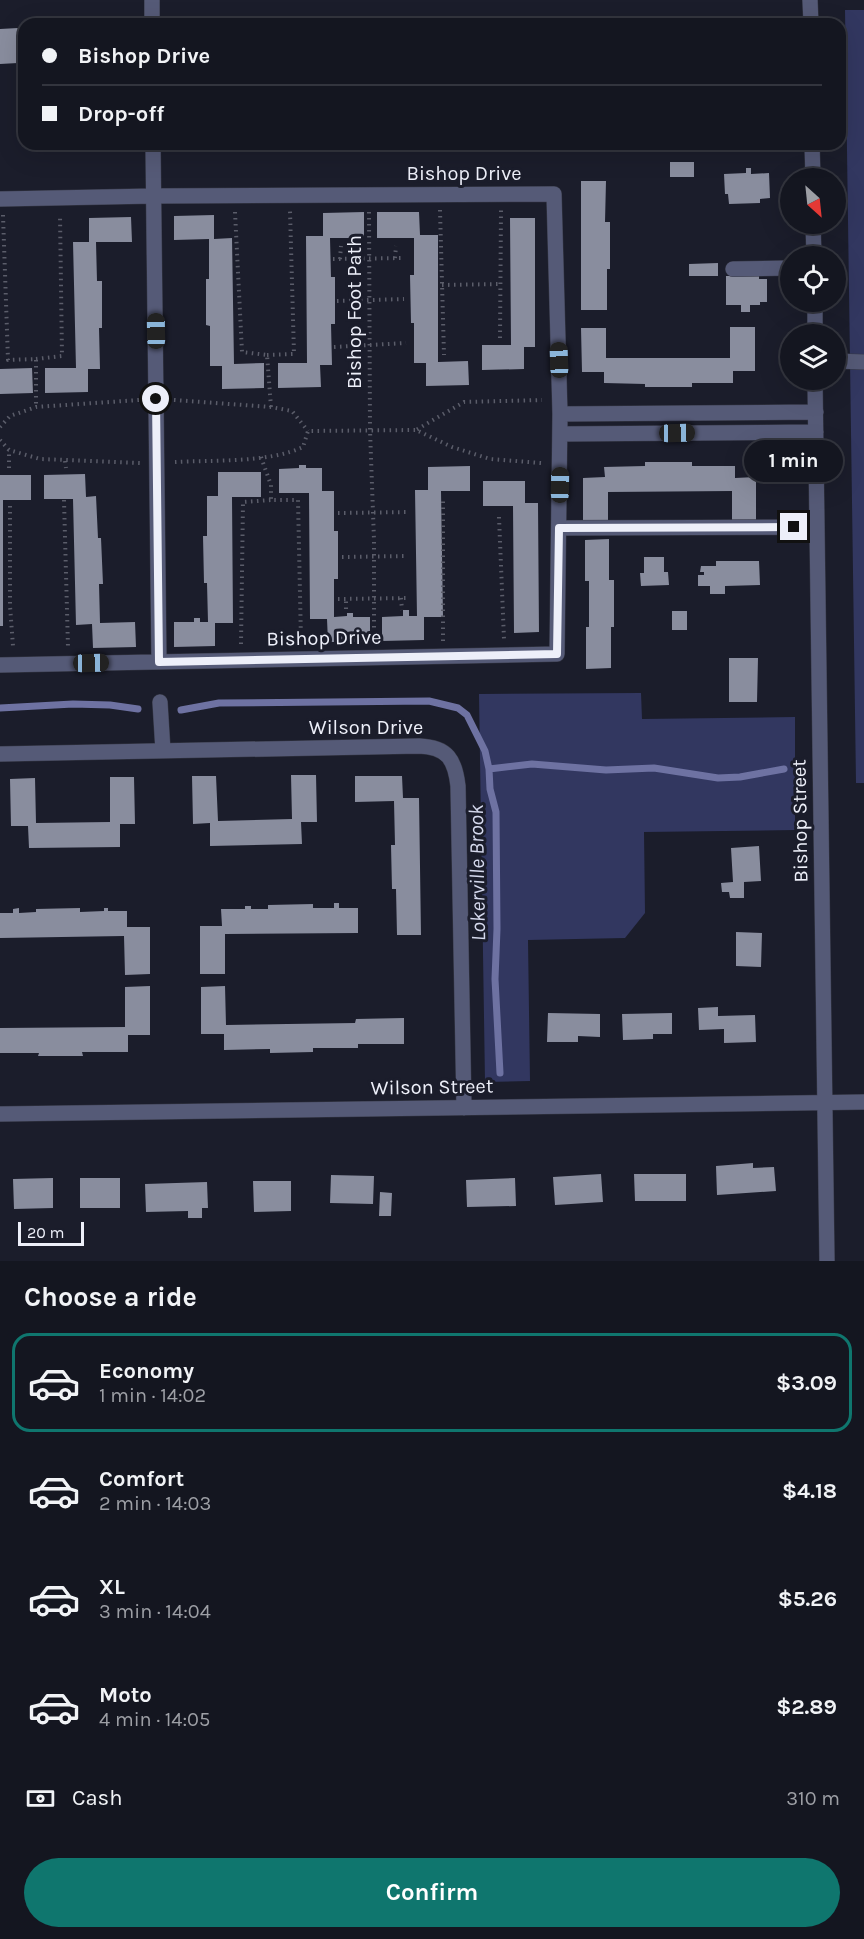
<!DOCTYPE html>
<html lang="en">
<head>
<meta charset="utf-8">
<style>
  :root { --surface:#141620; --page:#21232d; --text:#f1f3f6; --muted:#9d9fa5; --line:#33353e; --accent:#0f766e }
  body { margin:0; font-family:Karla,sans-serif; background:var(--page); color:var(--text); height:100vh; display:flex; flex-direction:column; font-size:22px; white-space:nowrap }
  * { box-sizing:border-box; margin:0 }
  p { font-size:20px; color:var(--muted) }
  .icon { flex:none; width:33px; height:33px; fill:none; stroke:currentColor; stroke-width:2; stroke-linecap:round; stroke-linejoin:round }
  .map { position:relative; height:1261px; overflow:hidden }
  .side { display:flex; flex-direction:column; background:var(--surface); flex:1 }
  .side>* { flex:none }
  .banner { position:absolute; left:18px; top:18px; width:828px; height:132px; border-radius:18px; box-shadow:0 6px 24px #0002,0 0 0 2px var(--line); display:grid; align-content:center; height:132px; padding:0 24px; background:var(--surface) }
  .needle { width:39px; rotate:153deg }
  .fabs { position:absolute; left:780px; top:168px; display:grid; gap:12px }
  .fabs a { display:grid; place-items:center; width:66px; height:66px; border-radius:50%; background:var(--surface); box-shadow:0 6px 24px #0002,0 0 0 2px var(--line); font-size:30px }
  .scale { position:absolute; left:18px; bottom:15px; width:66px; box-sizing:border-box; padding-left:6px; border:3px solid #edeff9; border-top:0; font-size:16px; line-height:21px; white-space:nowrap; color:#edeff9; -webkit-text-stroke:4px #1b1d2b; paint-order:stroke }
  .end { position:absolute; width:27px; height:27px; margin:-14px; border:8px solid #edeff9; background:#111; box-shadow:0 0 0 3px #111 }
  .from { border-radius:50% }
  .bubble { position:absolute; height:42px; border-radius:21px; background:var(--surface); box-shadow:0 6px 24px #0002,0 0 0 2px var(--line); font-size:20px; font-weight:700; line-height:42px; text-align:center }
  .car { position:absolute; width:18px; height:36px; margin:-18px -9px; border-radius:8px; box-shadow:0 0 4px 2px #0007; background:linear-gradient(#222 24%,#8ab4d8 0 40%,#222 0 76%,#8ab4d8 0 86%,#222 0) }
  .banner b { display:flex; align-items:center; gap:21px; height:57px; font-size:22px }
  .banner b+b { border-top:2px solid var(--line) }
  .banner i { width:15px; height:15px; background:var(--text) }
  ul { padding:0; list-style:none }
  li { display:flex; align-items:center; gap:18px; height:99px; margin:0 12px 9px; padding:0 12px; border:3px solid transparent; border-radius:18px }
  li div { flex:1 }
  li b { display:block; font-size:22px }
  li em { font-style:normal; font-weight:700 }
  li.on { border-color:var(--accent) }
  li>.icon { width:54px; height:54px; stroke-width:1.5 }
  h2 { padding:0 24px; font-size:27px; line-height:72px }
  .pay { display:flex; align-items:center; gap:15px; height:66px; padding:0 24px; font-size:22px }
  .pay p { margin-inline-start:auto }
  .cta { display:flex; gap:12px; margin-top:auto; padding:12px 24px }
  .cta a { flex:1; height:69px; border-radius:36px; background:var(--accent); color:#fff; font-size:24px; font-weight:700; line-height:69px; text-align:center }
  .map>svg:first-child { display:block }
  .green { fill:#323760 }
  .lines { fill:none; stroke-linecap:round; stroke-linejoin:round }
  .stream { stroke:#6e72a2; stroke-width:7 }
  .building { fill:#898d9e }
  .minor-casing { stroke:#383a48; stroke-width:16 }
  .path { stroke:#5b5d6a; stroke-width:4; stroke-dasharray:1.5 4.5; stroke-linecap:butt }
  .minor { stroke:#555a77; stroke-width:15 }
  .route { stroke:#edeff9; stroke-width:8 }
  .labels { text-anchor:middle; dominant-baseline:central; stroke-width:6; stroke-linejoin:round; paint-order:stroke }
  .street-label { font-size:20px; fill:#edeff9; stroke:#1b1d2b }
  .water-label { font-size:21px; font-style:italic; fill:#d5d9ed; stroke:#1b1d2b }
</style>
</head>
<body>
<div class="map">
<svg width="864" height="1261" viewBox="0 0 864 1261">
  <rect width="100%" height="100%" fill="#1b1d2b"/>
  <path class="green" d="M845,10H864V783H856Z
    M641,693L642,719L795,717V830L644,832L645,913L625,938L528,940L530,1081L485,1082L479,694Z"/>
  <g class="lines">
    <path class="stream" d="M0,708L73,704L110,705L138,709
      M181,710L219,703L429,701L458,708L467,715L485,751L489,769L490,789L496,812L497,929L495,979L500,1073
      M489,769L532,764L606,770L654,768L718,778L740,777L784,769"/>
  </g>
  <path class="building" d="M18,28V63L0,64V29Z
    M731,144H759V150H731Z
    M670,162H694V177H670Z
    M746,168H751V174L769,173L770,198L760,199V203L729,204L728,194H725L724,174L746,173Z
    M581,181H606L605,222H610V269H607V310H581Z
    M364,212V238H330L331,277H335V324H331L332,365H320L321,387L278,388V363H307L306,236H323V213Z
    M377,212H419L420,235H438V362L468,361L469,385L426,386V363H414V323H411L410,275H414V238H377Z
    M214,215V239L232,238L234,364L264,363V388L222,389V366H210V326L206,325V279H209V239L174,240V216Z
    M131,217L132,242H96L97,281H102V328H99L100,369H88V392L45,393V368H76L73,242H89V218Z
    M510,218H535V347H524V369L482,370V345H511Z
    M718,263V276H689V264Z
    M726,276H759V279H767V302H760V305H750V312H741V305H726Z
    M730,327H755V371H733V383H692V387H645V384L604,383V372H582L581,328H606V358H730Z
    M32,368L33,393L0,394V369Z
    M645,462H692V466H735V478L756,477V520H732V491L608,492V521H583V478L605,477L604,467L645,466Z
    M299,465H306V468H322V491H334V531H338V579H334V617L347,616V613H353V617H370V642H328L327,619H310L309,493H279V469L299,468Z
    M470,466V491H441L443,617H424V640L382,641V617L403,616V610H409V616H417L415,490H428V467Z
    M218,472H261V497H232L233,623H215V646L174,647V622H194V618H200V622H208L207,583H204L203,536H207V496H218Z
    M85,474L86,497L96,496L98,538H101L103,584H99L100,623L135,622L136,647L93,648L92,624L76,625L73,499H44V475Z
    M0,475H31V500H3V626H0Z
    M483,481H525V503H538L539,632L514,633L513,506H483Z
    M609,539V580H614V627H611V668L586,669V627H589V581H585V540Z
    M644,557H664V572H668L669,585L641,586L640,573H644Z
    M716,561H759L760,585L725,586V594H710V586H698V575H704V572H700L701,566H716Z
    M672,611H687V630H672Z
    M729,658H758L757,702H729Z
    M291,775H316L317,822H301L302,844L210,846V823L193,824L192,776H216L218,821L292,819Z
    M355,776H402L403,798H419L421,935H397L396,889H392L391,845H395L394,801L355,802Z
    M110,777H134L135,824H120V847L29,848L28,826H11L10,779L35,778L36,823L110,822Z
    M759,846L761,881L744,882V898H730L729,892H722L721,883L733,882L731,848Z
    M334,903H339V908H358V933L225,934V974H200V926H222L221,909H245V906H251V909H268V905L313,904V908H334Z
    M19,908V913L36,912V909L80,908V912L104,911V908H108V911H127V927H150V974L125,975L124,936L0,938V913H13V909Z
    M736,932L762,933L761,967L736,966Z
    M150,986V1035H128V1052H82L83,1056H38L39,1053H0V1028L125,1027V987Z
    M225,986L226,1025L355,1023L356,1019L404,1018V1044H358V1048H313V1052L270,1053V1049L224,1050V1034H201V987Z
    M718,1007V1016L755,1015L756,1042L724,1043V1029L699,1030L698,1008Z
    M548,1013L600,1014V1037L578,1036V1042H547Z
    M672,1013V1034H653V1039L623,1040L622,1014Z
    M753,1163V1168L774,1167L776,1191L717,1195L716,1166Z
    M601,1174L603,1202L555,1205L553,1177Z
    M634,1174H686V1201H635Z
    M331,1175L374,1176L373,1204L330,1203Z
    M53,1178V1208L14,1209L13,1179Z
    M80,1178H120V1208H80Z
    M515,1178L516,1206L467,1207L466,1180Z
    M253,1181H291V1211L254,1212Z
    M207,1182L208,1208H202V1218H188V1211L146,1212L145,1184Z
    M380,1192L392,1193L391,1216H379Z"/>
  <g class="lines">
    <defs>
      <path id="minor" d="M152,0V24
        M810,0L811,24
        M153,144L159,662
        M812,144L813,178
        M0,199L154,196L554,194L560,414L557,654L0,665
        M813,224L814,256
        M733,269L790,268
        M815,302V334
        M836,361L864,362
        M815,380L827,1261
        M560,414L816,412
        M560,434L816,432
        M559,528L817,527
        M160,702L163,751
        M0,754L419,746C448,747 455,760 458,786L464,1108
        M0,1114L864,1102"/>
    </defs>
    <use href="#minor" class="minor-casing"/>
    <path class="path" d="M440,210L444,355
      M235,212L242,352L267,355L271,407
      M369,212L370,430L374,540V642
      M3,215L8,360L36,359V407
      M395,258L396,246
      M333,259L403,258
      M340,259L341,246
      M442,285L500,284
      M337,301L404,299
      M500,338L501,210
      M334,347L406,343
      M267,355L294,354L290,211
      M36,359L62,356L60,215
      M174,400L271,407L292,411L308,431
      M0,427L10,416L36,407L139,400
      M0,440L9,450L40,459L141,463
      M261,457L271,485V500H298L301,641
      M65,461L66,468
      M175,462C213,460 269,463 303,447L308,431L416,430
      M541,463L490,459L452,447L416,430L464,402L542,400
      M9,468V450
      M64,500L68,647
      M10,506V606L13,646
      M338,513L409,512
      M499,517L504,639
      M342,557L408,556
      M401,598L402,610
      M338,599L410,598
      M346,609V599
      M443,641V498
      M241,644L243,502L271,500"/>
    <use href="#minor" class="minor"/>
  </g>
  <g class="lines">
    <path class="route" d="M156,399L159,662L557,654L559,528L794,527"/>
  </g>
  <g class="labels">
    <g class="street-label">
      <text x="464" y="173">Bishop Drive</text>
      <text transform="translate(354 312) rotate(-90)">Bishop Foot Path</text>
      <text transform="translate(324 638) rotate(-1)">Bishop Drive</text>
      <text x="366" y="727">Wilson Drive</text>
      <text transform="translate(800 821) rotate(-91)">Bishop Street</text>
      <text transform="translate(432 1087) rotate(-1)">Wilson Street</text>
    </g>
    <g class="water-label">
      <text transform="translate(477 873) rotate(-91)">Lokerville Brook</text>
    </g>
  </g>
</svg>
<div class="fabs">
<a><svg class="needle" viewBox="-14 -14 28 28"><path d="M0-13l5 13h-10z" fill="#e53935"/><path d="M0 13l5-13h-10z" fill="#9d9fa5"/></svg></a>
<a><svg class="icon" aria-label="locate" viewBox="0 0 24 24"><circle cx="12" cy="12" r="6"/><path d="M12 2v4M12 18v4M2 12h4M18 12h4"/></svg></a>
<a><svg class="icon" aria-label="layers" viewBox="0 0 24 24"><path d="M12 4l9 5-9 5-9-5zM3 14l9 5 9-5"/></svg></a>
</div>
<div class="scale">20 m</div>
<i class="end from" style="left:156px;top:399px"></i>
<i class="end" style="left:794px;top:527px"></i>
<div class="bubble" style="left:744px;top:440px;width:99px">1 min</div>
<i class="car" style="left:156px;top:331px;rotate:359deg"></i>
<i class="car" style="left:559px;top:360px;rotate:358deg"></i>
<i class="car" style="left:677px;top:433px;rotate:89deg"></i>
<i class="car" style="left:560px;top:485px;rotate:1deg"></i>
<i class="car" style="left:91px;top:663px;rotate:89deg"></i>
<div class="banner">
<b><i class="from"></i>Bishop Drive</b>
<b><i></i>Drop-off</b>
</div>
</div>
<section class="side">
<h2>Choose a ride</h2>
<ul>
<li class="on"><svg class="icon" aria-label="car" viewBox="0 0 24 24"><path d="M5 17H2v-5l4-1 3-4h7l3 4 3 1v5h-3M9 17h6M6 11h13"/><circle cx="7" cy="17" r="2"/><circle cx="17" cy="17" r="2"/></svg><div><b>Economy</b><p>1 min · 14:02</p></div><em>$3.09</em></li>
<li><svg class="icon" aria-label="car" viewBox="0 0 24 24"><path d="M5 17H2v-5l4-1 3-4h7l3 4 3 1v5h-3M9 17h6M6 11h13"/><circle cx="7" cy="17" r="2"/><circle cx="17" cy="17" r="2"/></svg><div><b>Comfort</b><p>2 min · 14:03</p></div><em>$4.18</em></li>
<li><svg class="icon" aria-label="car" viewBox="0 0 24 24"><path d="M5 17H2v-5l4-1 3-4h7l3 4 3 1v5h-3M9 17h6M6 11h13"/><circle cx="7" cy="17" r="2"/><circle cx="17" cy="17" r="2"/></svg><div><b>XL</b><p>3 min · 14:04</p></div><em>$5.26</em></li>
<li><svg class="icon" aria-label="car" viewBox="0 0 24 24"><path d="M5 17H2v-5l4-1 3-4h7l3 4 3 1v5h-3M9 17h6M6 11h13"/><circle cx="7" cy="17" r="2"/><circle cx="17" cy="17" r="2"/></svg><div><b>Moto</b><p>4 min · 14:05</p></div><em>$2.89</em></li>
</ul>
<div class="pay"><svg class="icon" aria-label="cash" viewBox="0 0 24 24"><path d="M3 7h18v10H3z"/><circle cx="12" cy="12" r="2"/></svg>Cash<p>310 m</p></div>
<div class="cta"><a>Confirm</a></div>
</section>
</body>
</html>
